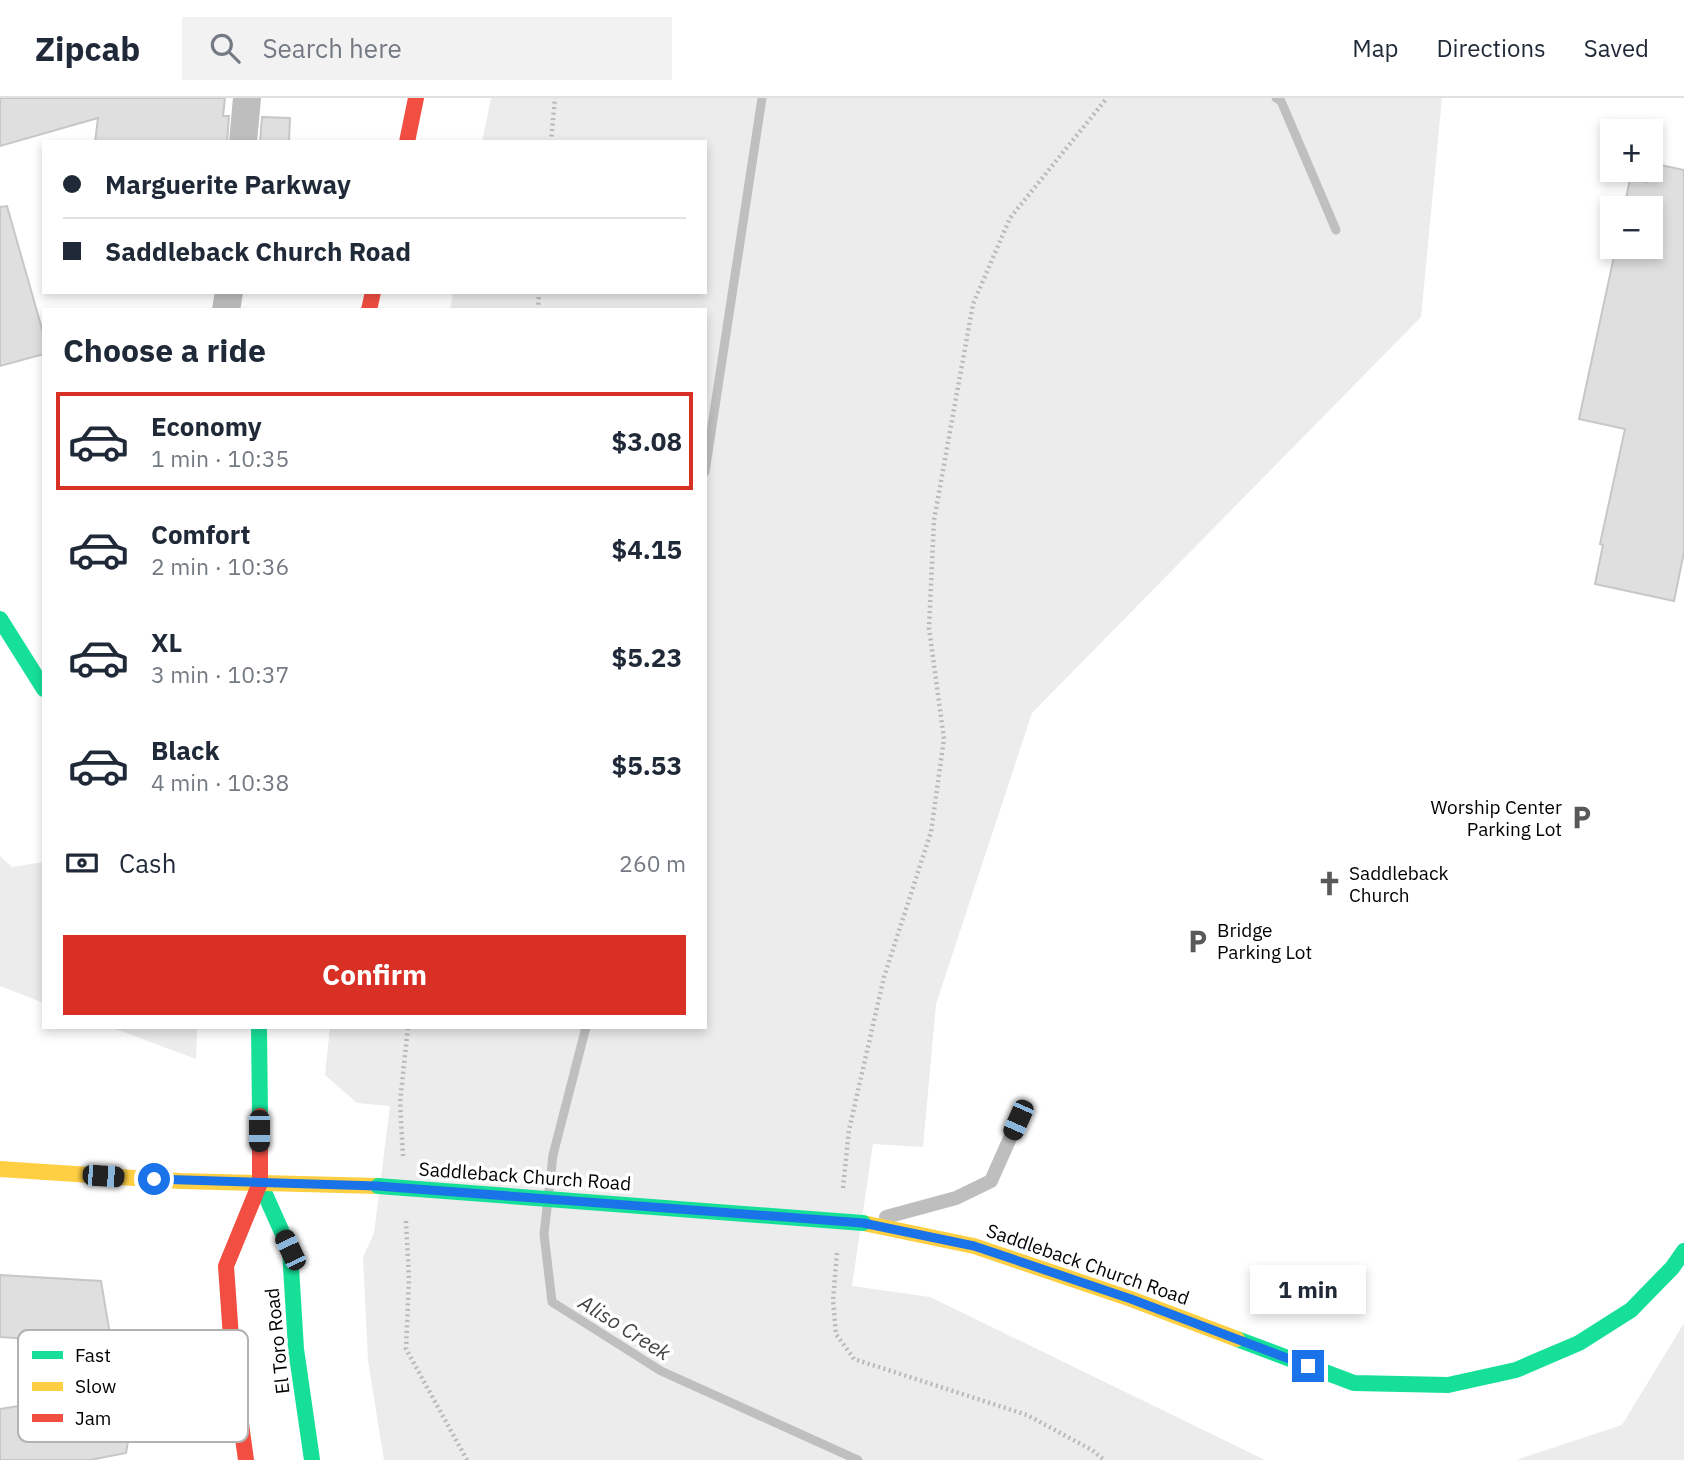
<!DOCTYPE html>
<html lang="en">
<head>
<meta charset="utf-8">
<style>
  :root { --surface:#fff; --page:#f2f2f3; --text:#1f2937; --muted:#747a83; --line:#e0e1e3; --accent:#d93025 }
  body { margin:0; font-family:"IBM Plex Sans",sans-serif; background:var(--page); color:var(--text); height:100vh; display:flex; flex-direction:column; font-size:26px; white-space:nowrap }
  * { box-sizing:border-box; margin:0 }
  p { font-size:23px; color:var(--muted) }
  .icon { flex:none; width:38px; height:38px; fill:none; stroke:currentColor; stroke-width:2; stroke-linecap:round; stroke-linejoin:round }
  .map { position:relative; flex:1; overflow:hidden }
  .side { position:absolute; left:42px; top:210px; width:665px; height:721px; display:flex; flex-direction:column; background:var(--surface); border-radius:0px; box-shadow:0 4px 10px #0003 }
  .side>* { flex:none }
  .banner { position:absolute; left:42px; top:42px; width:665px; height:154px; border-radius:0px; box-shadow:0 4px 10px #0003; display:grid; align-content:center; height:154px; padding:0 21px; background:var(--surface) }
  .buttons { position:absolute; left:1600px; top:21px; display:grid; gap:14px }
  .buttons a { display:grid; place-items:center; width:63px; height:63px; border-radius:0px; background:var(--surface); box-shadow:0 4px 10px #0003; font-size:35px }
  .end { position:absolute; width:32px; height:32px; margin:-16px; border:9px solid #1a73e8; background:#fff; box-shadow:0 0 0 4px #fff }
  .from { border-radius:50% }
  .bubble { position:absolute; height:49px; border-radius:0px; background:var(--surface); box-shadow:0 4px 10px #0003; font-size:23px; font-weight:800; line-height:49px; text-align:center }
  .car { position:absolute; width:21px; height:42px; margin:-21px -10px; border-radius:9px; box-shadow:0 0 5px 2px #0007; background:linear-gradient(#222 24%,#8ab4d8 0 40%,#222 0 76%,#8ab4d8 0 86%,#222 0) }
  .banner b { display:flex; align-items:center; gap:24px; height:66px; font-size:26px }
  .banner b+b { border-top:2px solid var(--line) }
  .banner i { width:18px; height:18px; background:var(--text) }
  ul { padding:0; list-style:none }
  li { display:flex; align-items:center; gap:21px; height:98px; margin:0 14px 10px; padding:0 7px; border:4px solid transparent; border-radius:0px }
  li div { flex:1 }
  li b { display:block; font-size:26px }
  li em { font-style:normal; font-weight:800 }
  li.active { border-color:var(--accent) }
  li>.icon { width:63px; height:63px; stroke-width:1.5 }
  h2 { padding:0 21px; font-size:32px; line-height:84px }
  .pay { display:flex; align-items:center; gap:18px; height:77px; padding:0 21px; font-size:26px }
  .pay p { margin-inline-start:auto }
  .button { display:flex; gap:14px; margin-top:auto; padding:14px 21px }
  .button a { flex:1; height:80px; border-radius:0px; background:var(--accent); color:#fff; font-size:28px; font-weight:800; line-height:80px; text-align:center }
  header { display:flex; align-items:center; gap:42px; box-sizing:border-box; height:98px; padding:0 35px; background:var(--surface); border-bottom:2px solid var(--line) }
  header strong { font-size:33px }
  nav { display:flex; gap:38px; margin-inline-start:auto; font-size:24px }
  .search { width:490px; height:63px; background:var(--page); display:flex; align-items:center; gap:18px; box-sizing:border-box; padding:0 24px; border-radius:0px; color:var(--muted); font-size:26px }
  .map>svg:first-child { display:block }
  .green { fill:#ececec }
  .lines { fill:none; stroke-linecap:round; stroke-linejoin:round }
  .stream { stroke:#bfbfbf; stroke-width:9 }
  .building { fill:#dfdfdf; stroke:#c7c7c7; stroke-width:2 }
  .path { stroke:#b9b9b9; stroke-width:4.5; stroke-dasharray:2 3.5; stroke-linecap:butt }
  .lane { stroke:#bebebe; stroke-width:14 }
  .street { stroke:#bebebe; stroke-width:28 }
  .fast { stroke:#16e098; stroke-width:16 }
  .slow { stroke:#ffcf43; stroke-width:16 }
  .jam { stroke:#f24e42; stroke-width:16 }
  .fast-bridge { stroke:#16e098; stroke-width:16 }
  .route { stroke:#1a73e8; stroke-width:9 }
  .labels { text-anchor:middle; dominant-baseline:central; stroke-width:7; stroke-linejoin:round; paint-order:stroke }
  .poi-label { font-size:19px; fill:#000; stroke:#fff; text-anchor:start }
  .street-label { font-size:19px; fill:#000; stroke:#fff }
  .water-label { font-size:21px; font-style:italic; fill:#444; stroke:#fff }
  .key { fill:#fff; stroke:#b2b2b2; stroke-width:2 }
  .key-label { font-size:19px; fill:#000 }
</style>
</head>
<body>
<header>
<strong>Zipcab</strong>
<div class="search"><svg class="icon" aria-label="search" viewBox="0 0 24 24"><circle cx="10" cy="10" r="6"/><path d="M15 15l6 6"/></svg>Search here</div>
<nav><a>Map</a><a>Directions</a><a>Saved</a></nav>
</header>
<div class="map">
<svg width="1684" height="1362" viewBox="0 0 1684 1362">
  <rect width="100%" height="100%" fill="#fff"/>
  <path class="green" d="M491,0H1442L1421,219L1032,615L936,906L923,1049L873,1046L852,1188L930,1199L1265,1362H384L368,1263L363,1159L374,1135L390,1008L357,1005L325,977L330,929H705V212H450L453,194H705V44H482Z
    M0,758L12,769L44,764V905L0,888Z
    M110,929H197L196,961Z
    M1684,1225V1362H1516L1622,1327Z"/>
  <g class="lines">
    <path class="stream" d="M1276,0L1281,3L1336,132
      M705,374L762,0
      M549,1093L553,1057L586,929
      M547,1110L544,1136L552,1204L661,1273L858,1362"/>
  </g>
  <path class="building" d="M0,0H225L223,18H229L227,44H95L98,20L0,48Z
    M262,19L290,20L289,44H260Z
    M1651,65L1684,72V454L1674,503L1595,486L1603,447L1600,446L1625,331L1579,321L1616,149H1650V110H1624L1630,81L1647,84Z
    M7,108L44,238V256L0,268V109Z
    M0,1177L101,1183L128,1344L126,1355L90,1362H0V1311L56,1302L45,1242L0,1239Z"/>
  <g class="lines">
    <path class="path" d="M551,44L555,0
      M538,212L539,194
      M403,1058L400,1004L408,929
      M843,1090L849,1032L884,879L931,734L944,641L929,530L934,422L973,206L1010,120L1107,0
      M406,1123L409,1181L406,1251L467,1362
      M837,1155L833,1202L836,1236L854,1261L1027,1317L1092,1352L1104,1362"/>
    <path class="lane" d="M886,1119L956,1100L991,1083L1018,1022"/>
    <path class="street" d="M243,44L247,0
      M226,212L229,194"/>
    <path class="fast" d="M0,521L44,591
      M259,929L260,1018
      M260,1085L290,1152L296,1251L312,1362
      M1237,1241L1354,1285L1448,1287L1516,1272L1579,1245L1631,1212L1672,1170L1684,1153"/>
    <path class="slow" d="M0,1071L180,1083L378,1088
      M863,1125L974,1148L1131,1201L1237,1241"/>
    <path class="jam" d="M407,44L416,0
      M369,212L373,194
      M246,1362L233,1268L226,1168L260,1085V1018"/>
    <path class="fast-bridge" d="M378,1088L863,1125"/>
  </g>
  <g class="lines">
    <path class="route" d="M154,1081L377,1088L863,1125L974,1148L1131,1201L1308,1268"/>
  </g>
  <defs>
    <symbol id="parking-bare" viewBox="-9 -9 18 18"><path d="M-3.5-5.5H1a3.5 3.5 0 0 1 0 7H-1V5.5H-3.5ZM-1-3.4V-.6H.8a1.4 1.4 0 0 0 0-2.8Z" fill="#595959" stroke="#fff" stroke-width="2.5" paint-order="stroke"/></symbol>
    <symbol id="church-bare" viewBox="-9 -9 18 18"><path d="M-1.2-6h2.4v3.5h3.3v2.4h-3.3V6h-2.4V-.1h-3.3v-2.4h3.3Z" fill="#595959" stroke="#fff" stroke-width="2.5" paint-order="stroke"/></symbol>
  </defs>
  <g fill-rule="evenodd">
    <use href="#parking-bare" x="1564" y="702" width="35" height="35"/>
    <use href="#church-bare" x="1312" y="768" width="35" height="35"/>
    <use href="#parking-bare" x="1180" y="826" width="35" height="35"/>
  </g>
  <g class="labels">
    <g class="poi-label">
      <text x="1562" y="709" text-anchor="end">Worship Center<tspan x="1562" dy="22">Parking Lot</tspan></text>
      <text x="1349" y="775">Saddleback<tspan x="1349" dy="22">Church</tspan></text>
      <text x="1217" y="832">Bridge<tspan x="1217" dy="22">Parking Lot</tspan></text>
    </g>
    <g class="street-label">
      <text transform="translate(525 1078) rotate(4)">Saddleback Church Road</text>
      <text transform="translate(1088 1166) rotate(19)">Saddleback Church Road</text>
      <text transform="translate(277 1243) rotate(-96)">El Toro Road</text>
    </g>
    <g class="water-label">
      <text transform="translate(625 1229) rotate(32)">Aliso Creek</text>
    </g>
  </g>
  <rect x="18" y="1232" width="230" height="112" rx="10" class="key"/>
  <rect x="32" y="1253" width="31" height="8" fill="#16e098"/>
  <rect x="32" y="1284" width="31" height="9" fill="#ffcf43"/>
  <rect x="32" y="1316" width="31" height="8" fill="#f24e42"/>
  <g class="key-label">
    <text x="75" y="1264">Fast</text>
    <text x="75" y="1295">Slow</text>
    <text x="75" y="1327">Jam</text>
  </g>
</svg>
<div class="buttons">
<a>+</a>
<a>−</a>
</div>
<i class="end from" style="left:154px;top:1081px"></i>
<i class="end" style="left:1308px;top:1268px"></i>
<div class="bubble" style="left:1250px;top:1167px;width:116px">1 min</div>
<i class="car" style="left:1018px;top:1022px;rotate:204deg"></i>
<i class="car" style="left:259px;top:1033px;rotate:180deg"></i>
<i class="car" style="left:103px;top:1078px;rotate:94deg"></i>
<i class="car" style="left:290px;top:1152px;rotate:335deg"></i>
<div class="banner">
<b><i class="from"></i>Marguerite Parkway</b>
<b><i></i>Saddleback Church Road</b>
</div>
<section class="side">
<h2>Choose a ride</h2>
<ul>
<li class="active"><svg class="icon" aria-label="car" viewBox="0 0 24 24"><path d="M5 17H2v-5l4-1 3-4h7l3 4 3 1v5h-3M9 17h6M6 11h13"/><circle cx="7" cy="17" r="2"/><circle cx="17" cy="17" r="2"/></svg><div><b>Economy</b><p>1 min · 10:35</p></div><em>$3.08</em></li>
<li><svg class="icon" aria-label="car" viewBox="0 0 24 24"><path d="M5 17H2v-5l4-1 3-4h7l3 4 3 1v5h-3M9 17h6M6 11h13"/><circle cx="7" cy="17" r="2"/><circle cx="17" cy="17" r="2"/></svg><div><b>Comfort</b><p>2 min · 10:36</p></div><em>$4.15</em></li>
<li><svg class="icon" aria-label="car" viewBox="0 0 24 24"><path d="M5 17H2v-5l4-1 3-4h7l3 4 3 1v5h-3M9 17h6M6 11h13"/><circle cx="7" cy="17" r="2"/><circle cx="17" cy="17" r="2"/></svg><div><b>XL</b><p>3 min · 10:37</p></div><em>$5.23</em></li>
<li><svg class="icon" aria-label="car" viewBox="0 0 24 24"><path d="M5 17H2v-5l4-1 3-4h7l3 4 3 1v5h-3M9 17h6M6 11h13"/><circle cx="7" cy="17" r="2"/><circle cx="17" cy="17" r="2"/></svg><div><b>Black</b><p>4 min · 10:38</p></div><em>$5.53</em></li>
</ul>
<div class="pay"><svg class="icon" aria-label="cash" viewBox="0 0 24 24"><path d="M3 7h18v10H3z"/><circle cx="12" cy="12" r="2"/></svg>Cash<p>260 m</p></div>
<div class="button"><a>Confirm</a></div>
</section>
</div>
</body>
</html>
